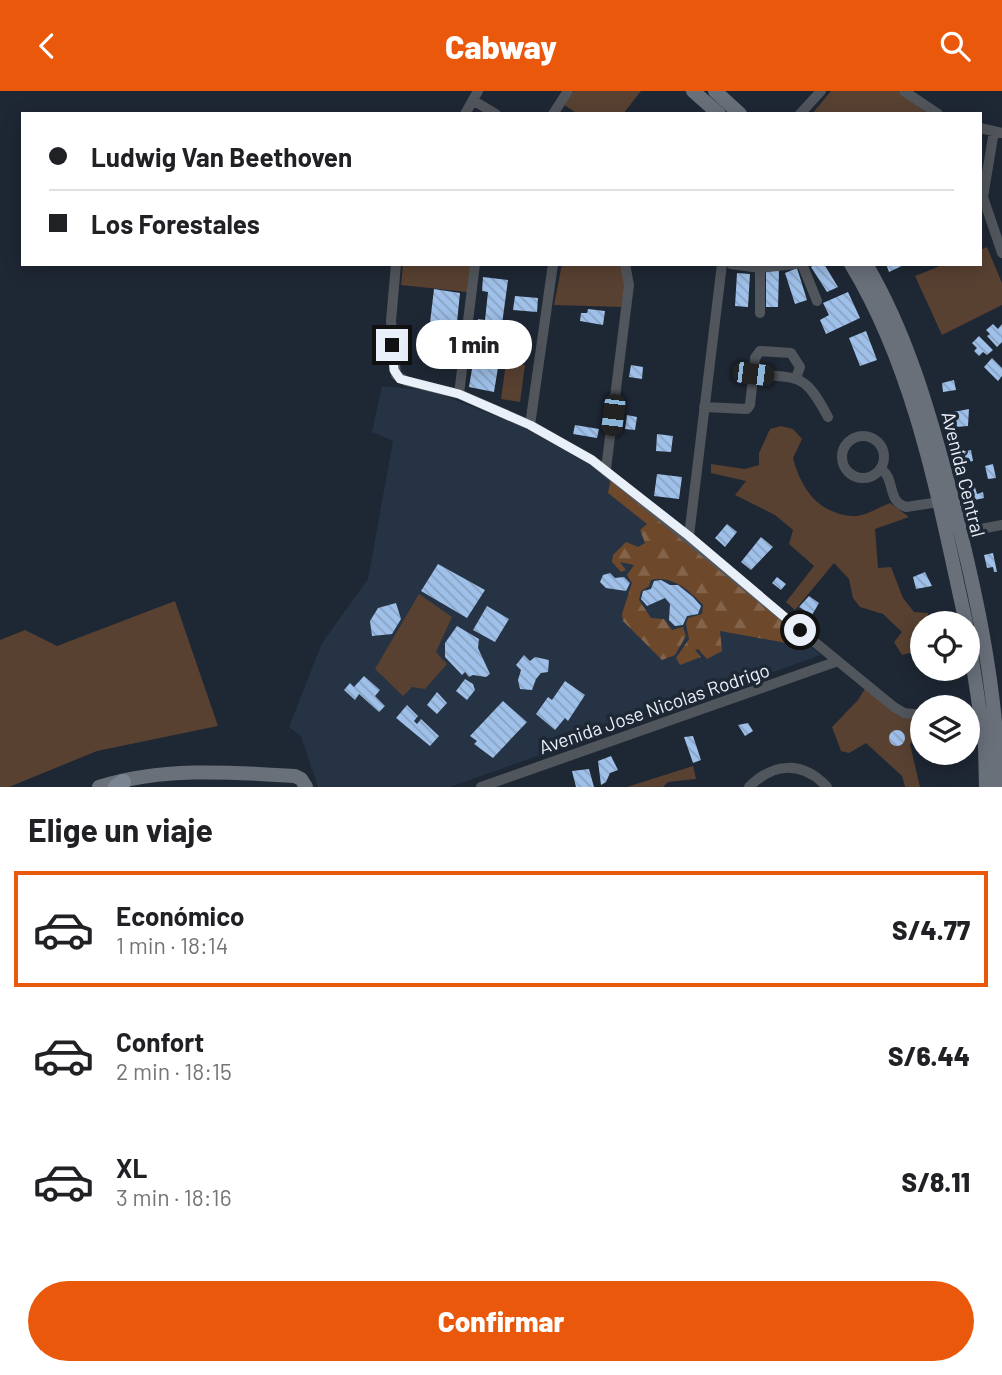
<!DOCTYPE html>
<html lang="es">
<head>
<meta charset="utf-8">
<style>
  :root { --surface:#fff; --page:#f6f6f6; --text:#202124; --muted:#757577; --line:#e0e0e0; --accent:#ea580c }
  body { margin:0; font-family:Barlow,sans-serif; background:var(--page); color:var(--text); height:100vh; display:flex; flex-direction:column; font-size:26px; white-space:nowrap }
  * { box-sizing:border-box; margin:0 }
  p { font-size:23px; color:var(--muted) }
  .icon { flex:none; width:38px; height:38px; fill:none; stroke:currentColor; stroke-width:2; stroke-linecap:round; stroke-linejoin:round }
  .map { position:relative; height:696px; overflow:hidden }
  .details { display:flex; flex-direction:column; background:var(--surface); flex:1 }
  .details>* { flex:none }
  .banner { position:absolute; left:21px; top:21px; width:961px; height:154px; border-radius:0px; box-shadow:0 4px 18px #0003; display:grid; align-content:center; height:154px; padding:0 28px; background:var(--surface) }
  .buttons { position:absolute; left:910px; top:520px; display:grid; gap:14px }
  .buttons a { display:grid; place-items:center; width:70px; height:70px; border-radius:50%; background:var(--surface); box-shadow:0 4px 18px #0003; font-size:35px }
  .end { position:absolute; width:32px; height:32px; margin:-16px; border:9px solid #eaf0f9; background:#111; box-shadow:0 0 0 4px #111 }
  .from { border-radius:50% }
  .bubble { position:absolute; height:49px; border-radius:24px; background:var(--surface); box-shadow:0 4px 18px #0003; font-size:23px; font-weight:800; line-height:49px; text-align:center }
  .car { position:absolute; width:21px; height:42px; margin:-21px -10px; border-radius:9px; box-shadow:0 0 5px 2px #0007; background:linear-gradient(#222 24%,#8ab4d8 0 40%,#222 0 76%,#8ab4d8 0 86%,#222 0) }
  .banner b { display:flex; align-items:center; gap:24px; height:66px; font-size:26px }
  .banner b+b { border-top:2px solid var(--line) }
  .banner i { width:18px; height:18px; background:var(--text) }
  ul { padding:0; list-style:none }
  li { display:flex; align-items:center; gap:21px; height:116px; margin:0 14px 10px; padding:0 14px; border:4px solid transparent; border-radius:0px }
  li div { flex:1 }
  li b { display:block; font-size:26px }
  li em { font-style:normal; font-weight:800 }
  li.current { border-color:var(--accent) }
  li>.icon { width:63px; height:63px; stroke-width:1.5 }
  h2 { padding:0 28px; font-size:32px; line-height:84px }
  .button { display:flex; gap:14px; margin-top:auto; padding:14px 28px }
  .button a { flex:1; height:80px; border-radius:42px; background:var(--accent); color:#fff; font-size:28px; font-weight:800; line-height:80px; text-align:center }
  header { display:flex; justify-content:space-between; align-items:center; height:91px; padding:0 28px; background:var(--accent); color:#fff; font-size:32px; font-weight:800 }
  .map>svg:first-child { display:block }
  .built { fill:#253344 }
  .forest { fill:url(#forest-firs) }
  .green { fill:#584131 }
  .building { fill:url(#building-back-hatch) }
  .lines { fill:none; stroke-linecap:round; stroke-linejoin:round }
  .street { stroke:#51565c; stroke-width:10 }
  .secondary { stroke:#69707a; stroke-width:14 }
  .primary { stroke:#7a8591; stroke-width:16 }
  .route { stroke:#eaf0f9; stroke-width:9 }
  .labels { text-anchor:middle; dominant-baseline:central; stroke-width:7; stroke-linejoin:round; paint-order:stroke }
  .street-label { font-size:19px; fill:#eaf0f9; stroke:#1e2734 }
</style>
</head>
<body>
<header><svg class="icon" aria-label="back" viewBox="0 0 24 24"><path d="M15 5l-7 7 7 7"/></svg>Cabway<svg class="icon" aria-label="search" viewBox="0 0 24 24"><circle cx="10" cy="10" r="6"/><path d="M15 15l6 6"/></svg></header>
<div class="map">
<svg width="1002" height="696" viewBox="0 0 1002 696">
  <defs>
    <pattern id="forest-firs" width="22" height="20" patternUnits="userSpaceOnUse" patternTransform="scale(1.75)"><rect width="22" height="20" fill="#6e482a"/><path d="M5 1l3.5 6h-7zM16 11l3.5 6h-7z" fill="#83634a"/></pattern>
    <pattern id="building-back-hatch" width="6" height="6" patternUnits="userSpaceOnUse" patternTransform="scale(1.75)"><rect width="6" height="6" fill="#9fc0e9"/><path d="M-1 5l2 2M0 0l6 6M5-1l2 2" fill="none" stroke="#89a2c2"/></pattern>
  </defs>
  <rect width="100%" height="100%" fill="#1e2734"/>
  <path class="built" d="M382,295L432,300L519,334L587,372L655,424L821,564L450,696H318L301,645L289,636L322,552L368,488L393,350L372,341Z"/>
  <path class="forest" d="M611,387L790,535L787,552L720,540L722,560L707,568L698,558L695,559L701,566L680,574L676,567L689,548L686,533L688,527L702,523L703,514C689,499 672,484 651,489L649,495L641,500L639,509L651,527L664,528L672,539L683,536L686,545L675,564L662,569L623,530L622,523L632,492L627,484L634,474L620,471L626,479L621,481L612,471L613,464L626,451L638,456L645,452L640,439L647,433L608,402Z"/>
  <path class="green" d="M574,0H641L623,23H578L564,14Z
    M831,0H898L928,23H812Z
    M987,156L1002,192V214L942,244L915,185L945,173H980V159Z
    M403,173H471L467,201L401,194Z
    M562,173H620L626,187L621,216L554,214Z
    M506,271L525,274L520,311L501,308Z
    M781,335L793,338L802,348L793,367C801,397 818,423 853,425C864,426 879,416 890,412L909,426L875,438L878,477L891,476L903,507L914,521L928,522L929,532H922V559L902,564L894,551L902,541L883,523L860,516L853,507L849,488L834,472L795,519L786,511L814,475L789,453L793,439L775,424L735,404L746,390L711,382V373L745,378L759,374V362L770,338Z
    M419,503L452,526L436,561L447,573L425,598L412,596L403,605L375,578Z
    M175,510L218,635L97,660L9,696H0V549L25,539L57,555Z
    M866,596C885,612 897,627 922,629V642L910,653L920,696H905L902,685L866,652L849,662L841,660L832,636L858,609Z
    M693,675L696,688L668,691L663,696H627Z"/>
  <path class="building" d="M816,173H824L838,196L827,201L811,176Z
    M886,173H906L889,181Z
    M797,177L807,209L795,213L785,182Z
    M766,180H779L778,216H766Z
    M737,182L750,183L748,216L735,215Z
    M483,186L508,189L500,248L476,245L478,228L485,229L488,201L482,200Z
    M434,198L460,202L454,261L427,257Z
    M848,201L860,227L826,243L820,229L829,224L823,212Z
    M515,205L538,207L537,221L513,219Z
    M588,218L605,220L603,234L580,230L581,222H587Z
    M993,233L998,238L1002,233V251L997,256L987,245L990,243L986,239Z
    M866,240L877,269L860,275L849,247Z
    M979,245L993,259L987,264L983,261L979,265L974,260L977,257L972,252Z
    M477,248L502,252L494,301L469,296Z
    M992,267L1002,277V285L998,290L984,276Z
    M631,274L643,276L642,288L629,286Z
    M954,289L956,299L943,301L942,292Z
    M969,318L968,335L956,336L948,322Z
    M627,324L637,326L635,339L625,338Z
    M575,334L599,338L597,347L573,343Z
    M657,343L673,345L671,361L656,360Z
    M971,359L973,370L963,372L961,361Z
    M993,373L996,387L988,388L985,375Z
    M657,383L682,386L679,408L654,405Z
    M975,396L977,403L983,401L984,407L970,410L967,397Z
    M727,433L737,441L725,456L715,447Z
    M761,446L773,456L751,479L741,471Z
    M993,462L997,481H994L993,476L987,477L984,464Z
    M438,473L485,499L467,527L421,500Z
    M925,481L932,495L916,498L913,486Z
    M610,482L615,487L624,486L630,492L626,500L606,497L600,491L603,484Z
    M777,486L786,493L781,499L772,492Z
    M661,489L670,494H678L693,506L701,515L698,523L687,525L683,534L675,535L669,529L670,513L665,507L647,515L641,508L643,500L651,498L654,490Z
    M809,505L819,512L812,524L799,516Z
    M396,512L401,528L392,543L372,545L370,530L378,517Z
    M487,515L509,528L495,551L473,539Z
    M457,535L479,548L478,557L490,583L486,586L473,584L469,586L465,581L462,584L445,566V552Z
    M524,564L530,570L535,566L549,569L548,581L541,582L536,588L532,599L520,598L518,589L521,579L516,574Z
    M364,585L380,599L375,605L385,615L379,621L359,603L355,609L344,599L350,592L354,596Z
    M465,588L473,593L475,599L467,609L456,600Z
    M565,590L585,604L568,630L565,627L555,639L536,623L548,606L552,609Z
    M437,601L447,612L437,623L427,614Z
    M503,610L527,631L493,667L474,653L477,650L470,645Z
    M407,614L418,625L414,630L417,633L421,628L439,645L430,655L396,627Z
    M748,632L753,640L745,645L738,634Z
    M889 647a8 8 0 1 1 16 0a8 8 0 1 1-16 0Z
    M693,645L701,669L693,672L684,646Z
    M611,665L618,679L610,682L606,691L601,694L598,670Z
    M589,678L594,696H576L572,680Z"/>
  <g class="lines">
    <path class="street" d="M904,0L938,23
      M474,10L496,23
      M465,23L478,0
      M553,23L568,0
      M800,23L821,0
      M980,37L1002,42
      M994,40L983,106L1002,162
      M396,173L391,230L396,284L406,290L459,303L530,334L592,369L894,616L904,622L922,624
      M731,173L760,177L795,173
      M802,173L817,210
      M760,222V177
      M753,283C801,288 804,281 828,326
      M459,303L475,173
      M704,316L747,318L750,314L755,267L760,260L791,262L800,276L796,287
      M530,334L553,173
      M842 366a21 21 0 1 1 42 0a21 21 0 1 1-42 0Z
      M606,378L629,194L625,173
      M880,378C896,386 886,410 906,416L946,410
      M960,442L1002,434
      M689,445L722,173
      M481,696L838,570
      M749,696C773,672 802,669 827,696"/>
    <path class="secondary" d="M693,0L719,23
      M715,0L740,23
      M851,173C916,280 939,411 966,532
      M866,173C906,241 928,317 948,392C974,491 997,593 999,696
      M968,541L985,655L986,696
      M99,696C161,676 231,681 295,685L301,688L306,696"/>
    <path class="primary" d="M116,696L123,691"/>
  </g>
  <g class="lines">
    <path class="route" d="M392,254L394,279L400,288L459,303L530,334L592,369L689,445L800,539"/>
  </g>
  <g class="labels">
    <g class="street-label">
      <text transform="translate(964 383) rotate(76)">Avenida Central</text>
      <text transform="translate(654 617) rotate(-19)">Avenida Jose Nicolas Rodrigo</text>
    </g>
  </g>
</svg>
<div class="buttons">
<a><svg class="icon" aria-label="locate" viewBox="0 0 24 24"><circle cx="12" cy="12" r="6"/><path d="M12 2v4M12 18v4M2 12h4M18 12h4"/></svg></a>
<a><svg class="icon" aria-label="layers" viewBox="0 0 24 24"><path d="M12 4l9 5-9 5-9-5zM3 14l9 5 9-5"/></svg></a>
</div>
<i class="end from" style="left:800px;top:539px"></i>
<i class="end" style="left:392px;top:254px"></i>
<div class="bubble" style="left:416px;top:229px;width:116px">1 min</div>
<i class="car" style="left:753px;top:283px;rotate:97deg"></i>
<i class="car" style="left:613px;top:324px;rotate:187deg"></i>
<div class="banner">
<b><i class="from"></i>Ludwig Van Beethoven</b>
<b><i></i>Los Forestales</b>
</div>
</div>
<section class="details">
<h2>Elige un viaje</h2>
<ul>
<li class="current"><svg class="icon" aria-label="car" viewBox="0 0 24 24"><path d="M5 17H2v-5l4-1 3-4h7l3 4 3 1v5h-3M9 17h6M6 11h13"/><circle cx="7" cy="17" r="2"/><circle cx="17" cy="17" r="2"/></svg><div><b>Económico</b><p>1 min · 18:14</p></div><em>S/4.77</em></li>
<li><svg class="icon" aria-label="car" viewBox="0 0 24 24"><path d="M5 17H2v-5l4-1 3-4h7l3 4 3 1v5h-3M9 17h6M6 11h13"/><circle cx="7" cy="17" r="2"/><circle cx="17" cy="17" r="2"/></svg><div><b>Confort</b><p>2 min · 18:15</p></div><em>S/6.44</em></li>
<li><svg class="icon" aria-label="car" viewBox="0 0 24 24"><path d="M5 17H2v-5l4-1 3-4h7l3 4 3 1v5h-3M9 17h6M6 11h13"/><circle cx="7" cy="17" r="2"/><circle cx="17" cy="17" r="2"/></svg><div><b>XL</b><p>3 min · 18:16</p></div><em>S/8.11</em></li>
</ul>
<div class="button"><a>Confirmar</a></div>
</section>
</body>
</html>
